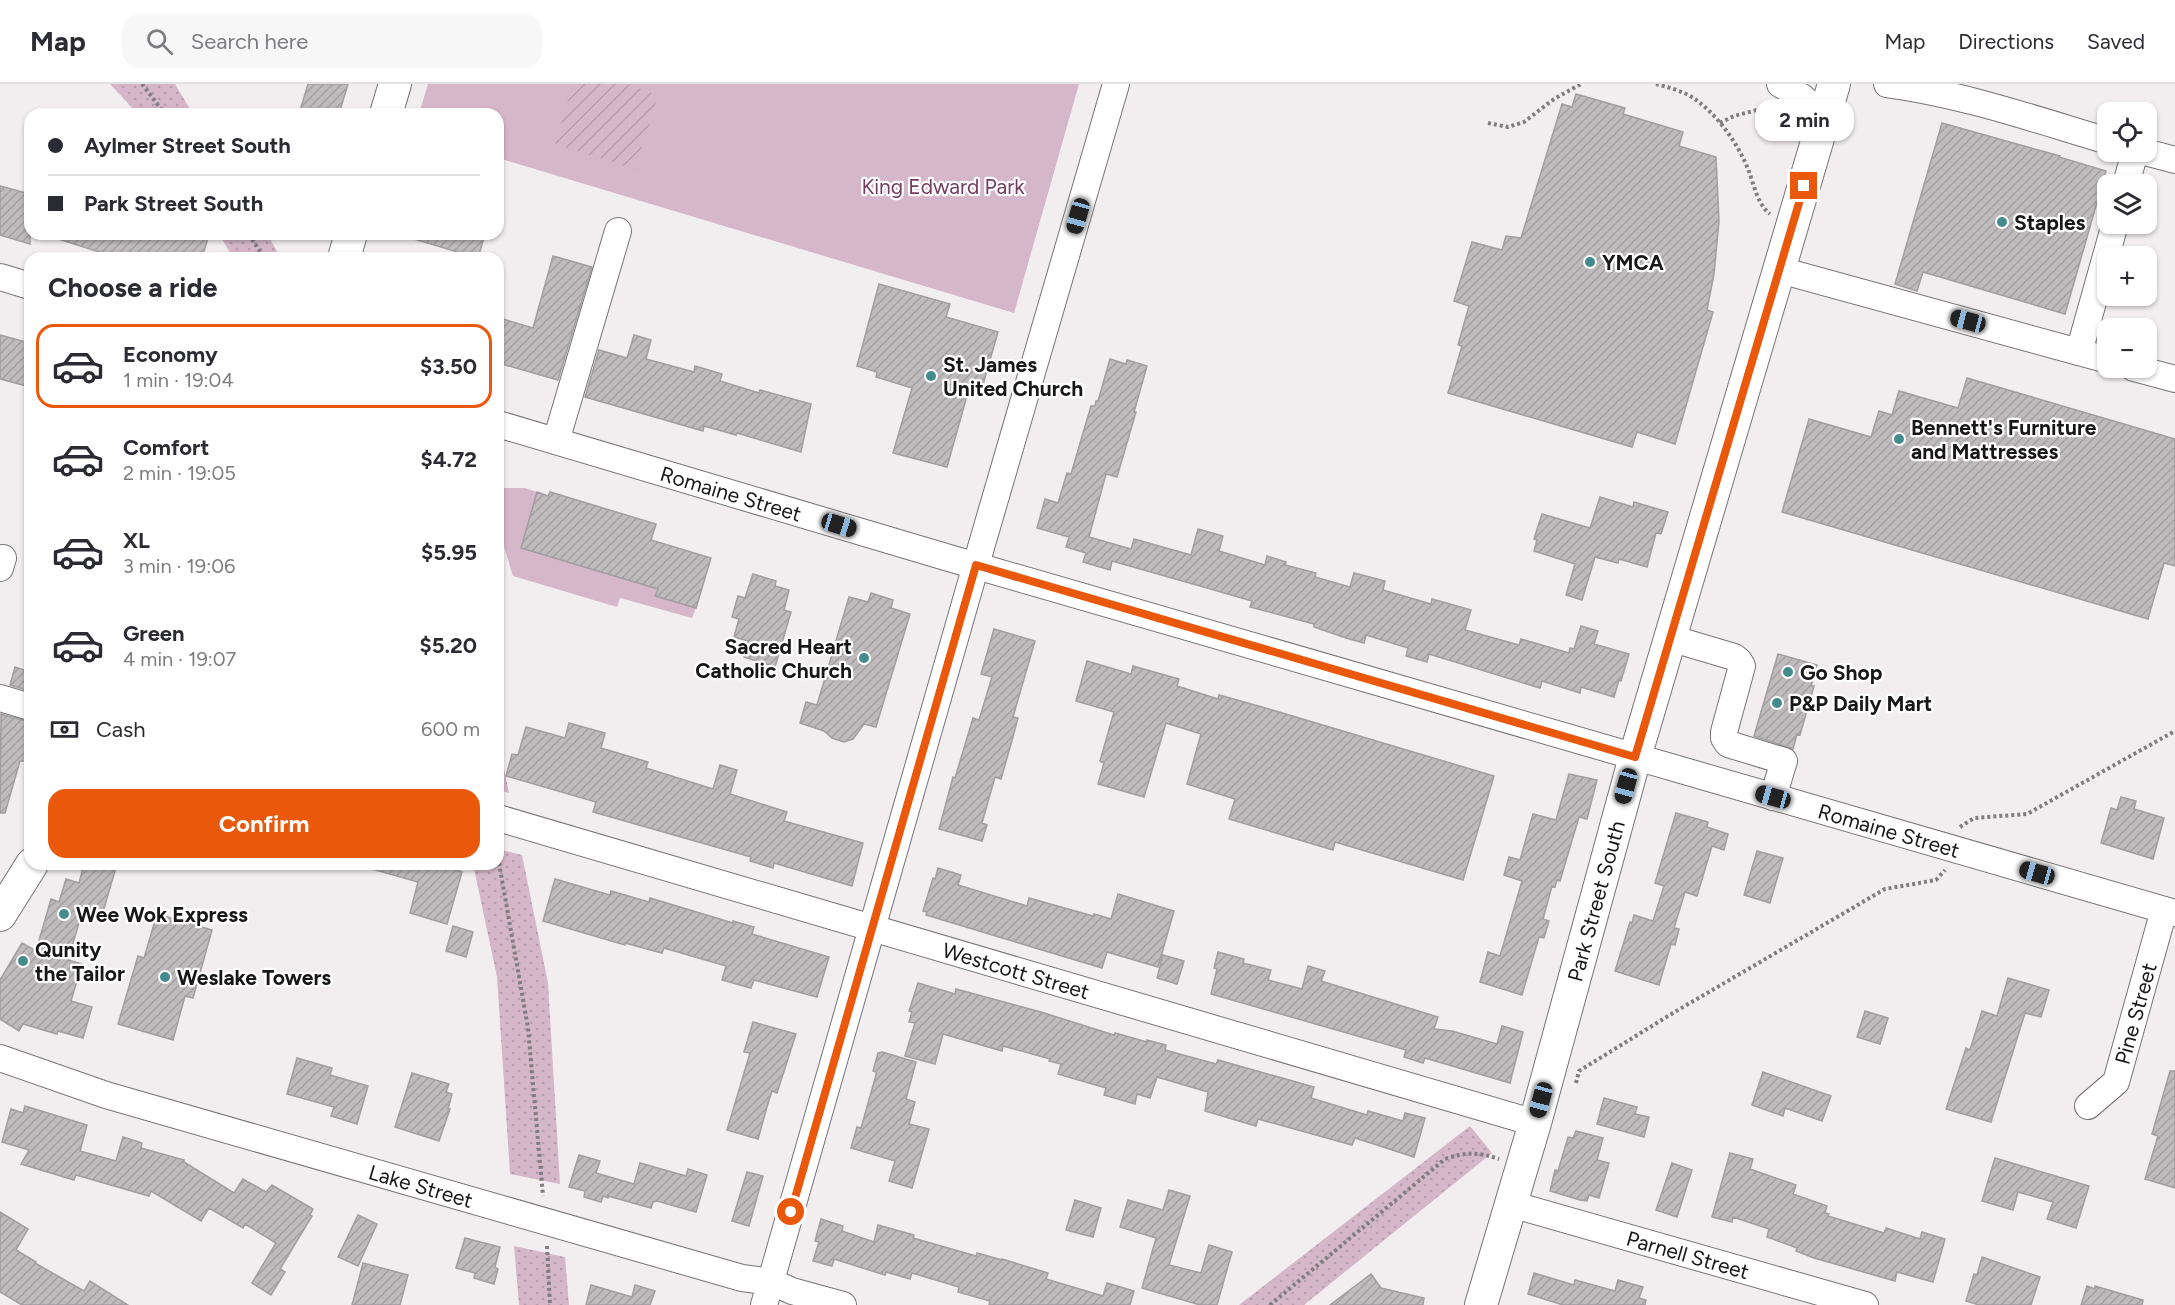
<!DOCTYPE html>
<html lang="en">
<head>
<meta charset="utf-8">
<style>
  :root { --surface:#fff; --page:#f7f7f7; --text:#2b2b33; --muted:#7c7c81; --line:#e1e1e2; --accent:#ea580c }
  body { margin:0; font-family:Figtree,sans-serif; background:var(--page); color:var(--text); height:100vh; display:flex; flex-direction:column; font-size:22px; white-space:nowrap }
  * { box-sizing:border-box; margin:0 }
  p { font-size:20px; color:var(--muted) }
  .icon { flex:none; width:33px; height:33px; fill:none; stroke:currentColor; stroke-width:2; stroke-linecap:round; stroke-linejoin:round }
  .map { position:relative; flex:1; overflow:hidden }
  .details { position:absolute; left:24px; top:168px; width:480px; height:618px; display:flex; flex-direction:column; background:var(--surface); border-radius:18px; box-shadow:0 2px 4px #0004 }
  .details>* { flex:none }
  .banner { position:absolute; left:24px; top:24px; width:480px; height:132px; border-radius:18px; box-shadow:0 2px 4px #0004; display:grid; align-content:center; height:132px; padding:0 24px; background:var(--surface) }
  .tools { position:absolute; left:2097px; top:18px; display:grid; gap:12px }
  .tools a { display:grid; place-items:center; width:60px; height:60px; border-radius:12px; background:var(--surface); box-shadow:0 2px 4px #0004; font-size:30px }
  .end { position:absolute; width:27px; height:27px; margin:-14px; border:8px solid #ea580c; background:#fff; box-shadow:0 0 0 3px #fff }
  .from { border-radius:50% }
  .bubble { position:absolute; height:42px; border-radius:18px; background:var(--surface); box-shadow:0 2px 4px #0004; font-size:20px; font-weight:700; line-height:42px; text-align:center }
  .car { position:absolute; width:18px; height:36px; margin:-18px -9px; border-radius:8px; box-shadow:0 0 4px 2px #0007; background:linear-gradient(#222 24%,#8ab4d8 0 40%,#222 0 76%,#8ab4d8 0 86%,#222 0) }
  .banner b { display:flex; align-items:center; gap:21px; height:57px; font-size:22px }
  .banner b+b { border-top:2px solid var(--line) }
  .banner i { width:15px; height:15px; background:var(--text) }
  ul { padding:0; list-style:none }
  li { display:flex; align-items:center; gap:18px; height:84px; margin:0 12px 9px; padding:0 12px; border:3px solid transparent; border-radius:18px }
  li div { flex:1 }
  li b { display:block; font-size:22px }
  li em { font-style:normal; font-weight:700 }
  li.active { border-color:var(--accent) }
  li>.icon { width:54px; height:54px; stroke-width:1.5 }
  h2 { padding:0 24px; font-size:27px; line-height:72px }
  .pay { display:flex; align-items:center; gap:15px; height:66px; padding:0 24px; font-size:22px }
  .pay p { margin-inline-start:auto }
  .button { display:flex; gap:12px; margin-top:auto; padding:12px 24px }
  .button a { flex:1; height:69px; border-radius:18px; background:var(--accent); color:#fff; font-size:24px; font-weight:700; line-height:69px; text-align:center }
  header { display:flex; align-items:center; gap:36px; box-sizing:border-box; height:84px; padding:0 30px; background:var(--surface); border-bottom:2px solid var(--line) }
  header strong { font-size:28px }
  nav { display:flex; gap:33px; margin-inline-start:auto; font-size:21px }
  .search { width:420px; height:54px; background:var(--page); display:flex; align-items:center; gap:15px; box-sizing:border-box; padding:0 21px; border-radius:18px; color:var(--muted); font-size:22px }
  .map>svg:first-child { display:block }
  .grass { fill:url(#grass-dots) }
  .park { fill:#d5b7c9 }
  .garden { fill:url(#garden-furrows) }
  .building { fill:url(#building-hatch); stroke:#a19da0; stroke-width:1.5 }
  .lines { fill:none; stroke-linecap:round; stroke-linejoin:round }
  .minor-casing { stroke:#787476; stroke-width:28 }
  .major-casing { stroke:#787476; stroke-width:34 }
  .path { stroke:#807d7f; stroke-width:4; stroke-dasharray:3 3; stroke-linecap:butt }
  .minor { stroke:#fff; stroke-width:26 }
  .major { stroke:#fff; stroke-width:32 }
  .route { stroke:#ea580c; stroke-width:8 }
  .poi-dot { fill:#438b8c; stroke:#fff; stroke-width:2 }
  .labels { text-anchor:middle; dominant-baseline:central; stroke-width:4.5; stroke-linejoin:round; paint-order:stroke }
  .park-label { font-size:21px; fill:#723d60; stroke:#fff }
  .poi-label { font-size:21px; font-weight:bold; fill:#181718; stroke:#fff; text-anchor:start }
  .street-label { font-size:21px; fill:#181718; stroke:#fff }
</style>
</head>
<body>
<header>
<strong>Map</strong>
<div class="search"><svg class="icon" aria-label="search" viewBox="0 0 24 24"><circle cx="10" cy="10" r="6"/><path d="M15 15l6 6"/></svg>Search here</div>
<nav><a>Map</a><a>Directions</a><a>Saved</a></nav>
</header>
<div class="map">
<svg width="2175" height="1221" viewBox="0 0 2175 1221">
  <defs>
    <pattern id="grass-dots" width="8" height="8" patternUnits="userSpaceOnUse" patternTransform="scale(1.5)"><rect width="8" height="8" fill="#d5b7c9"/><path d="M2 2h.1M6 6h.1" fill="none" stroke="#b69dac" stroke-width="1.8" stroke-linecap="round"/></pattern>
    <pattern id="garden-furrows" width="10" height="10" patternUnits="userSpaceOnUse" patternTransform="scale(1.5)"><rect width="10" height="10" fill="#d5b7c9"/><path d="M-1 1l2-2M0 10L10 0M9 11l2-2" fill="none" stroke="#b69dac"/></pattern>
    <pattern id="building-hatch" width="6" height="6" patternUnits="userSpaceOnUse" patternTransform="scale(1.5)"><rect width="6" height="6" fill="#bfbbbd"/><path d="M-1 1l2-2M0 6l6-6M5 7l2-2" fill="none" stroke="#a3a0a2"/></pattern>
  </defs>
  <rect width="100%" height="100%" fill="#f2eef0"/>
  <path class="grass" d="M110,0H175L193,30H138Z
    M219,150H267L281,174H233Z
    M498,656L509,709L498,706Z
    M498,765L522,771L548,899L560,1100L510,1090L497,893L473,780H498Z
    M1470,1042L1492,1069L1304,1221H1239Z
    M514,1162L565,1173L569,1221H519Z"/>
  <path class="park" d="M428,0H1079L1014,229L498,74V30H419Z
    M498,404H525L537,408L521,464L658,505L656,512L696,524L692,534L620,514L617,523L513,492L498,443Z"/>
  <path class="garden" d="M573,0H626L658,11L635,85L555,60Z"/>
  <path class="building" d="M308,0H348L339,30H299Z
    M1576,10L1625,24L1623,30L1683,48L1679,62L1716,73L1719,137L1714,190L1707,226L1713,228L1675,360L1637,348L1632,363L1448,309L1462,262L1458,261L1469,222L1454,217L1472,158L1502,166L1506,152L1521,154L1562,20L1572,23Z
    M1942,39L2060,72L2059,73L2106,87L2065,230L1923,188L1917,207L1895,200Z
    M0,102L30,110V160L0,151Z
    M55,150H193L208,154L202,174H118L55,154Z
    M415,150H485L478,174L414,155Z
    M553,172L592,183L558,296L498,279V251L503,235L533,244Z
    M879,200L950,220L946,233L998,248L982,304L970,301L947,383L893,369L912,304L876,293L877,288L857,282Z
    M0,251L30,259V303L0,295Z
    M634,251L651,256L646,275L694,288L695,282L722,290L720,297L759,309L760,306L811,320L801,368L737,349L736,351L704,342L703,347L585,313L599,266L627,274Z
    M1110,275L1126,280L1127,276L1147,282L1134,328H1136L1117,393L1106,390L1089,453L1131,465L1134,455L1191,471L1198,445L1223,452L1219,467L1265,481L1267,472L1286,478L1285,481L1316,489L1315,493L1350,503L1354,489L1385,497L1383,506L1431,520L1432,515L1471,526L1465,546L1519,561L1521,555L1569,569L1570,564L1574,565L1581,542L1598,547L1594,560L1629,570L1621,597L1619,596L1614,613L1581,603L1580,609L1542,597L1540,604L1429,570L1427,578L1406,572L1408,564L1366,551L1364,559L1346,554L1314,543V540L1250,523L1252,517L1200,502L1112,477L1110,486L1083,478L1086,469L1066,463L1069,453L1037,444L1045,415L1058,419L1067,389L1071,390L1091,322H1095L1096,317H1098Z
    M1967,294L2175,355V482L2164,479L2148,535L1782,428L1809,335L1871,353L1879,327L1892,331L1899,307L1958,324Z
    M537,408L548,412L550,408L656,440L651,456L711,474L696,524L655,512L658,505L521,464Z
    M1600,413L1633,423L1634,418L1668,428L1661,450L1656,449L1647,483L1619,475L1618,479L1595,473L1582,516L1566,511L1575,480L1534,467L1537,456L1534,455L1542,430L1590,444Z
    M753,490L776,497L775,502L789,506L784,526L791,528L775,583L744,573L748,557L734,553L739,535L732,533L738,512L745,514Z
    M871,509L893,516L891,524L910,530L876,643L864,640L853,655L844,658L832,654L824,647L800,639L806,618L817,621L849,513L868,518Z
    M994,545L1035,557L1013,633L1018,634L1011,660L1001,695L995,693L982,739L987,741L982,757L939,745L953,693L955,694L973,634L979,636L992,593L981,590Z
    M1778,570L1817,581L1811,602H1814L1800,651L1797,650L1793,665L1754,652Z
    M1087,577L1131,590L1133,582L1179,595L1177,602L1218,615L1219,611L1262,623L1494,692L1463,796L1335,758L1333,766L1229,735L1235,715L1187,700L1201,650L1166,639L1144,713L1098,700L1104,679L1100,677L1114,628L1076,617Z
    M15,583L30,588V607L10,601Z
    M1,630L30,638V677H20L5,729H0Z
    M569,639L605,649L601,664L648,678L646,684L713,705L720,681L737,686L730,710L787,728L784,737L863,759L852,802L774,779L773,784L750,777L751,773L593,728L596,718L506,692L512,670L518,671L526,643L565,654Z
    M1569,690L1597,696L1587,735L1579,733L1560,797L1557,796L1555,803L1552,802L1543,835L1549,837L1544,854L1539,853L1522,911L1480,898L1488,868L1500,872L1522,797L1504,791L1509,773L1520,776L1533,730L1556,736Z
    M2121,713L2136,717L2134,725L2164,734L2153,775L2101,759L2111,724L2117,726Z
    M1676,729L1708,738L1707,743L1728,750L1724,766L1712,762L1697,812L1685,808L1674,844L1679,845L1675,861L1671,860L1659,901L1615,887L1630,838L1632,839L1634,831L1653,837L1664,802L1655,799Z
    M1757,767L1783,774L1770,819L1744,811Z
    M84,780H117L103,828L84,822L68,876L82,880L71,917L92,923L83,954L58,947L57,950L23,940L19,947L0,935V896L22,859L36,867L51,815L59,818L66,795L79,799Z
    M372,780H436L462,788L447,840L410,829L418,798L372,785Z
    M938,784L961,791L958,801L1027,822L1029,814L1093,832L1094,830L1111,835L1118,810L1174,827L1158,883L1107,868L1102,884L926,831L927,828L923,827L933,794L935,795Z
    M555,795L610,811L611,807L649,818L650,814L733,839V837L754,843L752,850L829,873L817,913L754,896L751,904L722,896L726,882L664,864L662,869L625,859V861L543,837Z
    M157,830L212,846L193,914L185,912L173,956L118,940L138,872L144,874Z
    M453,842L473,848L466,873L446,867Z
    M1218,868L1244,875L1243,879L1271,886L1268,896L1302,905L1308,882L1325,887L1321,897L1438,933L1434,945L1452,947L1497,960L1502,942L1523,948L1510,999L1425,974L1423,979L1404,973L1406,966L1211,910L1217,885L1214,884Z
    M1163,871L1184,877L1177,900L1157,894Z
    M2008,894L2049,906L2041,933L2025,929L1991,1038L1946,1025L1966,964L1970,966L1982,927L1997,932Z
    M918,899L955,910L956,905L1041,928L1114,951L1115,949L1147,958V956L1166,961L1165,966L1216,980L1218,976L1314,1003L1311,1014L1367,1031L1368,1027L1403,1037L1405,1029L1425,1034L1414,1073L1355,1054L1352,1061L1258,1035L1256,1042L1205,1027L1208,1008L1157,993L1150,1014L1137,1010L1135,1020L1104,1011L1106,1004L1058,990L1061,980L1049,977L1050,975L1003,962L1002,967L943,950L935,980L905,972L915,939L909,938L912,928L909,927Z
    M1865,927L1888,934L1880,960L1857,953Z
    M753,938L796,950L777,1009L772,1007L769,1016L758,1055L727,1046L750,969L744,968Z
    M882,968L916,978L906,1015L915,1018L909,1040L929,1045L912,1104L889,1097L895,1077L851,1064L857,1043L861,1044L876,991V988L873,987L878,969Z
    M297,974L332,984L330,991L368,1002L357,1040L331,1032L334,1023L287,1010Z
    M2170,987H2175V1104L2145,1095L2158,1052L2152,1050Z
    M1763,988L1831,1012L1822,1037L1785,1024L1783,1032L1752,1021Z
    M412,989L449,1000L446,1008L452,1010L448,1025H450L439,1057L395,1043Z
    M1604,1014L1637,1023L1635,1030L1649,1033L1644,1053L1597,1040Z
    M25,1022L87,1041L80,1067L116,1077L123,1053L142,1059L141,1064L184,1076V1078L234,1109L243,1095L266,1108L272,1101L313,1125L310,1131L312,1132L280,1185L285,1188L271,1211L252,1199L276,1159L245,1140L243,1144L209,1124L201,1137L151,1107L149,1112L76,1091L74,1096L21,1080L29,1066L2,1058L11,1025L23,1029Z
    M1576,1047L1603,1054L1597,1076L1609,1079L1599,1114L1589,1111L1587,1117L1580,1116L1550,1107L1555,1086L1558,1087L1568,1053L1573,1054Z
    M1730,1069L1753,1075L1750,1085L1796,1101L1793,1110L1827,1122L1825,1129L1829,1130L1828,1132L1884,1149L1886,1144L1920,1155L1922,1148L1945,1155L1933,1198L1897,1188L1895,1197L1814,1174L1796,1167L1797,1164L1767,1153L1769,1145L1733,1133L1732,1138L1712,1133Z
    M579,1071L600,1077L596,1089L634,1100L640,1079L686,1092L688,1085L707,1091L696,1128L657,1117L653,1118L651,1124L608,1112V1114L603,1112L601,1118L584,1113L585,1107L569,1103Z
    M1995,1074L2089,1102L2076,1144L2047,1135L2053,1118L2018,1108L2013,1126L1982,1117Z
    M1672,1079L1692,1086L1677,1133L1656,1126Z
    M747,1088L763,1092L749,1142L732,1137Z
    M1169,1106L1190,1112L1169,1181L1201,1189L1209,1161L1232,1168L1217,1221H1200L1142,1204L1156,1154L1120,1143L1128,1116L1163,1126Z
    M1075,1116L1101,1124L1093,1153L1066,1146Z
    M0,1128L28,1145L16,1166L36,1178L35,1179L84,1207L90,1197L128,1221H22L0,1208Z
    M358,1131L377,1140L358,1182L338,1173Z
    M821,1135L843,1142L842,1147L874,1158L878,1141L914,1151L913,1154L976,1172L977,1169L1002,1176V1175L1048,1189L1046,1195L1103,1212L1107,1199L1134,1207L1130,1221H989L990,1217L958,1208L959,1203L912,1189L910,1195L886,1188L885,1191L834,1175L832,1182L813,1177L819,1158L815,1157Z
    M465,1154L500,1163L495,1183L498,1185L494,1200L474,1194L475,1189L456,1184Z
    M1982,1173L2040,1193L2031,1221H1979L1966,1217L1974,1190L1977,1191Z
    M363,1179L408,1191L400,1221H352Z
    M1534,1189L1574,1201L1575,1196L1615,1207L1618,1196L1643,1203L1639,1214L1646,1216L1645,1221H1563L1528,1210Z
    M1371,1190L1381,1204L1424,1214L1423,1221H1330Z
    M591,1201L632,1213L635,1201L655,1207L650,1221H586Z
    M2087,1202L2095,1205V1202L2143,1216L2142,1221H2081Z"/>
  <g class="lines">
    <defs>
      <g id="minor">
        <path d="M1780,0L1802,13L1823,34"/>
        <path d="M1887,0C1962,10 2034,35 2108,57"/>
        <path d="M2145,68L2175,76"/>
        <path d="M2126,100L2135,68"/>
        <path d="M1780,186L2108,276"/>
        <path d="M0,193L30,202"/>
        <path d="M2079,268L2115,140"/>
        <path d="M2134,284L2175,295"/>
        <path id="s1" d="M498,340L949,474L2175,829"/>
        <path d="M556,357L618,147"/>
        <path d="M0,484L3,474"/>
        <path d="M1670,554L1734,573L1739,577L1742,582L1724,648V654L1728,660L1784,677L1773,713"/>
        <path d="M0,614L30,623"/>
        <path id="s2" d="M498,734L1535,1039"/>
        <path id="s3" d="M0,974L106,1011L742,1194L772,1198L792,1207L843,1221"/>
        <path id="s4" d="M2088,1022L2116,998L2164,826"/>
        <path id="s5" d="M1511,1120L1865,1221"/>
        <path d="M764,1221L982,460L1116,0"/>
      </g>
      <g id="major">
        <path d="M386,30L395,0"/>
        <path d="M344,174L351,150"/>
        <path d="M0,831L32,780"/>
        <path id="s6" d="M1481,1221L1535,1039L1635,673L1834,0"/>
      </g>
    </defs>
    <use href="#minor" class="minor-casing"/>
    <use href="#major" class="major-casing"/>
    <path class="path" d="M142,0L165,30
      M1656,0C1668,3 1685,8 1695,15C1718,32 1737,58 1748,85C1754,100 1757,120 1770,130
      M1488,39L1508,43L1524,38L1554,15L1581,0
      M1720,39L1734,32L1772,22
      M249,150L264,174
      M1960,743L1974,734L2027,730L2175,647
      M498,773L528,944L543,1112
      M1576,999L1579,987L1673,929L1885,805L1936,796L1945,786
      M547,1162L550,1221
      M1270,1221L1445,1075C1465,1068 1479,1068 1499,1075"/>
    <use href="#minor" class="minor"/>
    <use href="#major" class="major"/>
  </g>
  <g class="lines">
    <path class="route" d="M791,1128L976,481L1635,673L1804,102"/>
  </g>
  <g class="poi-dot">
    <circle cx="2002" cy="138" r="6"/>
    <circle cx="1590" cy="178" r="6"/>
    <circle cx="931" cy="292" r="6"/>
    <circle cx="1899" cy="355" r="6"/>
    <circle cx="864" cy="574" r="6"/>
    <circle cx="1788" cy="588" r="6"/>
    <circle cx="1777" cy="619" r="6"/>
    <circle cx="64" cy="830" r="6"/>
    <circle cx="23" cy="877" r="6"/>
    <circle cx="165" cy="893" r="6"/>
  </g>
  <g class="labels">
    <g class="park-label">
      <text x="943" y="102">King Edward Park</text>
    </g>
    <g class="poi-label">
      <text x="2014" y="138">Staples</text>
      <text x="1602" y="178">YMCA</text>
      <text x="943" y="280">St. James<tspan x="943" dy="24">United Church</tspan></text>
      <text x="1911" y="343">Bennett's Furniture<tspan x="1911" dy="24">and Mattresses</tspan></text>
      <text x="852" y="562" text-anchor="end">Sacred Heart<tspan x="852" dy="24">Catholic Church</tspan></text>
      <text x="1800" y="588">Go Shop</text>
      <text x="1789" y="619">P&amp;P Daily Mart</text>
      <text x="76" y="830">Wee Wok Express</text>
      <text x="35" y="865">Qunity<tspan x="35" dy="24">the Tailor</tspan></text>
      <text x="177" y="893">Weslake Towers</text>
    </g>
    <g class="street-label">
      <text stroke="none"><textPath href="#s1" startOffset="243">Romaine Street</textPath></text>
      <text stroke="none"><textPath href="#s1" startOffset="1449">Romaine Street</textPath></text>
      <text stroke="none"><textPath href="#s6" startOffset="420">Park Street South</textPath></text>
      <text stroke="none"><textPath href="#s2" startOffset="540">Westcott Street</textPath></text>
      <text stroke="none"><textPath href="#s4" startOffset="108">Pine Street</textPath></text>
      <text stroke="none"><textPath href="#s3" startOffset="440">Lake Street</textPath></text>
      <text stroke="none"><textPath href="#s5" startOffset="184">Parnell Street</textPath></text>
    </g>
  </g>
</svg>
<div class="tools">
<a><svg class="icon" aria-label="locate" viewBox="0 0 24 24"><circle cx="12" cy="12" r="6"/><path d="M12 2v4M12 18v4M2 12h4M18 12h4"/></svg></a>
<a><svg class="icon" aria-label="layers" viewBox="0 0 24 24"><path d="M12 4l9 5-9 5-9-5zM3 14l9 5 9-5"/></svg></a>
<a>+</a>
<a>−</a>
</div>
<i class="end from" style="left:791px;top:1128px"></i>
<i class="end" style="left:1804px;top:102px"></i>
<div class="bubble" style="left:1755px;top:15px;width:99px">2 min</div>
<i class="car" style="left:1078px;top:132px;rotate:196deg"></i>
<i class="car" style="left:1968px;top:237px;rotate:285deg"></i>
<i class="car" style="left:839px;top:441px;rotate:107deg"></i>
<i class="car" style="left:1626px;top:702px;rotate:195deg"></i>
<i class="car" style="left:1773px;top:713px;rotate:286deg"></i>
<i class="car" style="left:2037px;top:789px;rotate:286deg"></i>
<i class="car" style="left:1541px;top:1016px;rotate:195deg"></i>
<div class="banner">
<b><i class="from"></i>Aylmer Street South</b>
<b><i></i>Park Street South</b>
</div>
<section class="details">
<h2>Choose a ride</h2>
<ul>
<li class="active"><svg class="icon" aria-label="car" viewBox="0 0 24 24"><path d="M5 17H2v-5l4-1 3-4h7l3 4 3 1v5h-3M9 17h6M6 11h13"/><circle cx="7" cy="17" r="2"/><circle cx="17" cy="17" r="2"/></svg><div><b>Economy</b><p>1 min · 19:04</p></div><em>$3.50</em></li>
<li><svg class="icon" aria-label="car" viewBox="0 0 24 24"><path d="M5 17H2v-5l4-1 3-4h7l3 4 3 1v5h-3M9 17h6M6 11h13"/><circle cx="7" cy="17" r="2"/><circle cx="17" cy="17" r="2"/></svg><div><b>Comfort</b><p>2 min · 19:05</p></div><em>$4.72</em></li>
<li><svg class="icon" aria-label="car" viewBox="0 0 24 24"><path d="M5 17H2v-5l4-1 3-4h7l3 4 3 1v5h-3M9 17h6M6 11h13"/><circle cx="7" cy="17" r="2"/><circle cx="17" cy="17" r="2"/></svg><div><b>XL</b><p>3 min · 19:06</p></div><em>$5.95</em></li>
<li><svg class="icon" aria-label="car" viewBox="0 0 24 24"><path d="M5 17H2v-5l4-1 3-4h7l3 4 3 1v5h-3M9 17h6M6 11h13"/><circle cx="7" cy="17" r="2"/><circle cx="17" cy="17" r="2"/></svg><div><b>Green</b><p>4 min · 19:07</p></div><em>$5.20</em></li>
</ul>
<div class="pay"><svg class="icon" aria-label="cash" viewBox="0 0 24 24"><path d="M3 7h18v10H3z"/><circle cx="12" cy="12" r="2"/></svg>Cash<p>600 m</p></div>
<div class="button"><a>Confirm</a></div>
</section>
</div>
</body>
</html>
